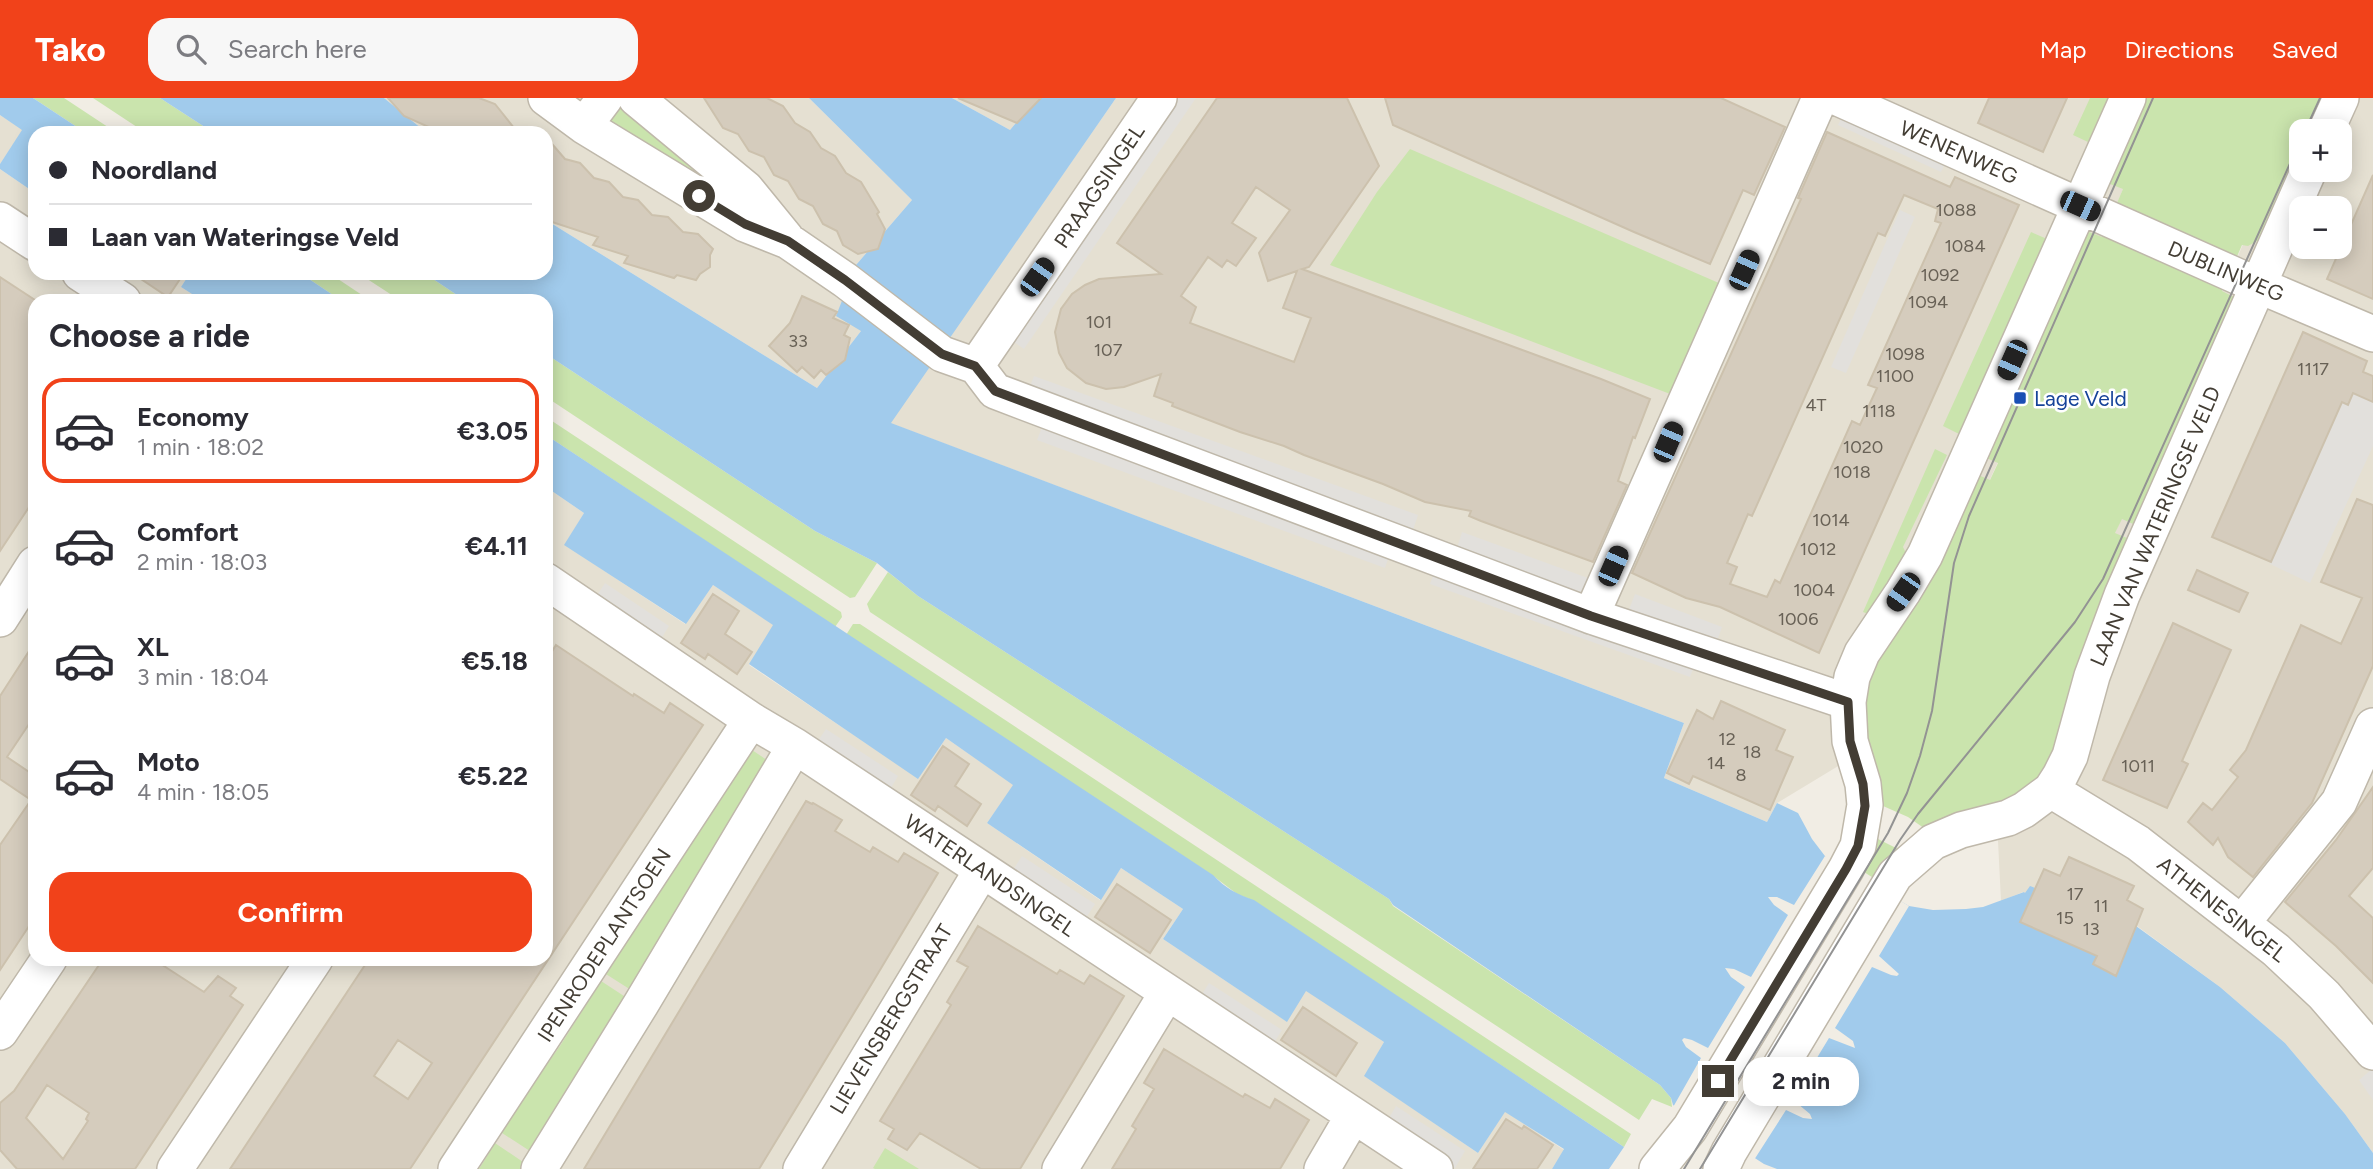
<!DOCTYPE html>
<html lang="en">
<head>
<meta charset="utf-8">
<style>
  :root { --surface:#fff; --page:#f7f7f7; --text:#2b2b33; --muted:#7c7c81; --line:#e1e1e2; --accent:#f1421a }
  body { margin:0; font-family:Figtree,sans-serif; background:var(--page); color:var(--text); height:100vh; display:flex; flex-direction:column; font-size:26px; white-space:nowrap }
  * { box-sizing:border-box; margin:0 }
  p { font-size:23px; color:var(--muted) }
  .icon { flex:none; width:38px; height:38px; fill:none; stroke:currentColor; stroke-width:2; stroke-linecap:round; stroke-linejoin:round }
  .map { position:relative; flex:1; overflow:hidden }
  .details { position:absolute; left:28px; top:196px; width:525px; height:672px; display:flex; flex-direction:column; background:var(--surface); border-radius:21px; box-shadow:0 4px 18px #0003 }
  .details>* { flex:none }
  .hud { position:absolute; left:28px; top:28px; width:525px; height:154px; border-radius:21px; box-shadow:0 4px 18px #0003; display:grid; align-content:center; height:154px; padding:0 21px; background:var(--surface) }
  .tools { position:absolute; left:2289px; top:21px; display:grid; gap:14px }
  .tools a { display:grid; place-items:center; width:63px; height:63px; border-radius:14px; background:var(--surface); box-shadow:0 4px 18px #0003; font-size:35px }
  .end { position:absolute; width:32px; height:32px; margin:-16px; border:9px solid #433d34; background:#fff; box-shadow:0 0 0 4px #fff }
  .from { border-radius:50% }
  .bubble { position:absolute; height:49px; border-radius:21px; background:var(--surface); box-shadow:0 4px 18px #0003; font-size:23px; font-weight:700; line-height:49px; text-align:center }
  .car { position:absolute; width:21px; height:42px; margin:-21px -10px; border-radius:9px; box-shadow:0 0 5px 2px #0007; background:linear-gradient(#222 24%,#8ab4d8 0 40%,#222 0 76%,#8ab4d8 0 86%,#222 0) }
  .hud b { display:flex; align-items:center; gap:24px; height:66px; font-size:26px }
  .hud b+b { border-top:2px solid var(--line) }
  .hud i { width:18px; height:18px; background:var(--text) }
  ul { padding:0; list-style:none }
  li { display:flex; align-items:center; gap:21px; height:105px; margin:0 14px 10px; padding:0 7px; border:4px solid transparent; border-radius:21px }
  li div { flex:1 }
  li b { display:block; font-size:26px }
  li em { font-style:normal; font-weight:700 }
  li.current { border-color:var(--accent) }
  li>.icon { width:63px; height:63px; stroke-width:1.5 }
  h2 { padding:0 21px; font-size:32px; line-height:84px }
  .button { display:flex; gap:14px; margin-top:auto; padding:14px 21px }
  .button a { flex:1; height:80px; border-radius:21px; background:var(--accent); color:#fff; font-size:28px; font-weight:700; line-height:80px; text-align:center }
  header { display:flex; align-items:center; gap:42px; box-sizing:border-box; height:98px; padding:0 35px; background:var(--accent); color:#fff }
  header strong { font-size:33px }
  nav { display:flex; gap:38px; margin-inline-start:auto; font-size:24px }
  .search { width:490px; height:63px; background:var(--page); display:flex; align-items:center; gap:18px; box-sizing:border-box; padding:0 24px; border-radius:21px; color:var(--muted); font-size:26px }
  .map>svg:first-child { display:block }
  .residential { fill:#e5e0d2; fill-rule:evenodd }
  .green { fill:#cae4ad }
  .parking { fill:#e2e0dc }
  .water { fill:#a1cbec }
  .pier { fill:#f1ede4 }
  .building { fill:#d5ccbd; stroke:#ccc1ad; stroke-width:2; fill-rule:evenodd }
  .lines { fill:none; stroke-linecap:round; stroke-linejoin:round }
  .minor-casing { stroke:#bfb8aa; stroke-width:38 }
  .minor { stroke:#fff; stroke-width:35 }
  .tram { stroke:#939393; stroke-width:2 }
  .route { stroke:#433d34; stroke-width:9 }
  .transit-dot { fill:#1a4fb4; stroke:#fff; stroke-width:2.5 }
  .labels { text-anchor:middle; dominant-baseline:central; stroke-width:5; stroke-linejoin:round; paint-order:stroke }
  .number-label { font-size:18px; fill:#686156 }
  .street-label { font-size:21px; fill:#433d34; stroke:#fff }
  .transit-label { font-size:21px; fill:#164399; stroke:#fff; text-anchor:start }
</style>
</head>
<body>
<header>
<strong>Tako</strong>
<div class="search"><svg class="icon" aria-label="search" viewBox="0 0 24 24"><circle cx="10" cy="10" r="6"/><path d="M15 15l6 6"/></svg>Search here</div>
<nav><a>Map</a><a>Directions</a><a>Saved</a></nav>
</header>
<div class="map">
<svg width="2373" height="1071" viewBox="0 0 2373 1071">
  <rect width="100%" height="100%" fill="#f1ede4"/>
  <path class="residential" d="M384,0H809L912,102L856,167L861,233L817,290L546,122V35H427Z
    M952,0H1037L1010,32Z
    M1116,0H2163L2095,155L1966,433L1873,647L1777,705L1767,724L1664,680L1684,625L890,325Z
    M2308,0H2373V1055L2345,1016L2285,945L2220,889L2137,828L2116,878L2020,824L2024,815L2025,795L2023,794L2001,803L1996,703ZM2301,33H2340V72H2301ZM2301,110H2340V149H2301Z
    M0,17L23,32L0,66Z
    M0,71L35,95V175H190L181,189L203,203H35V861H546V389L584,415L565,447L685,526L713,487L774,527L749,567L918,680L946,640L1014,687L987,725L1100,802L1121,770L1183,811L1163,841L1286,923L1306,892L1384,944L1365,978L1478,1055L1505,1013L1564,1052L1552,1071H0Z"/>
  <path class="green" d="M33,0H64L117,35H86Z
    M93,0H160L214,35H146Z
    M2090,0H2108L2088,44L2073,37Z
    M2141,0H2324L2310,33H2301V52L2264,139L2248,148L2242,147L2222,193L2240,202L2140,429L2122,421L2115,435L2139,445L2039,688L1931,735L1908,719L1874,704L1856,606L1976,376L1990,382L1998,365L1984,359L2084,132L2102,139L2123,91L2105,84Z
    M632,7L751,111L610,24L612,14L621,8Z
    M1410,51L1735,192L1686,302L1330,167L1377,94Z
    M2031,134L2047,141L1959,336L1943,328Z
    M300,175H329L371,203H342Z
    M358,175H424L466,203H401Z
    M546,256L815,433L877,465L855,499L850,500L546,299Z
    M546,319L841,514L842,519L835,529L546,337Z
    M1935,351L1947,357L1903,449L1909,461L1871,517L1863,514Z
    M888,474L918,498L1389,801L1393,808L1660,987L1671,1000L1672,1009L1652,1001L1639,1022L870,514L867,506Z
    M853,526H860L1631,1036L1624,1049L1254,803L1237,796L1212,777L846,537Z
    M746,648L773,666L631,892L598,871Z
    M1870,737L1906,755L1883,786L1856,769Z
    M601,883L627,900L536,1057L499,1033L560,948Z
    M489,1041L526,1066L523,1071H479L489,1055L484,1049Z
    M885,1050L919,1071H875L873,1070Z"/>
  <path class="parking" d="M1175,0H1196L1024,251L1010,241Z
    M1845,13L1948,60L1941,74L1838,27Z
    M1900,112L1915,119L1846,275L1831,269Z
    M1034,278L1418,417L1413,432L1028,293Z
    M2353,295L2373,304V348L2310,485L2270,466L2342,304L2348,307Z
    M1044,324L1390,455L1385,470L1037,342Z
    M1462,434L1588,480L1582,496L1457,450Z
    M1436,470L1696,563L1690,579L1430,486Z
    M605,485L669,528L659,544L594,502Z
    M1635,496L1722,529L1716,546L1628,514Z
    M826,631L898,678L888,695L815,647Z
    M1022,758L1095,806L1084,823L1011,775Z
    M1209,885L1282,932L1272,948L1199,901Z
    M2372,971L2373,973V1002L2359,982Z
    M1396,1008L1465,1053L1455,1070L1386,1025Z"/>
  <path class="water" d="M0,0H33L86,35H35V95L0,71V66L22,32L0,17Z
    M160,0H384L427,35H214Z
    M809,0H952L1010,32L1037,0H1116L891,325L1684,625L1664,680L1767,724L1777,705L1798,715L1812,741L1828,762L1909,808L1933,812L1966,811L1983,809L2024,794L2025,795L2030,788L2035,790L2020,824L2097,858L2094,866L2116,878L2136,828L2220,889L2285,945L2345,1016L2373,1055V1071H1777L1764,1066L1673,1007L1671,1000L1660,987L1393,807L1389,801L918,498L877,465L815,433L546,256V203H466L424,175H546V122L817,290L861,233L836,218L856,167L912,102Z
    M190,175H300L342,203H203L181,189Z
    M546,337L1213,777C1225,790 1238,797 1254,802L1624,1049L1609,1071H1552L1564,1051L1505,1014L1478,1055L1364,978L1384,944L1306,893L1287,924L1163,841L1183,811L1121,770L1101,802L987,725L1013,687L946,640L918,681L749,566L773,527L713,487L686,526L564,447L584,415L546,389Z"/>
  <path class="pier" d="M1825,758L1909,808L1879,858L1899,876L1897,878L1891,877L1872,869L1835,930L1853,943L1855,950L1829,940L1792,1001L1810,1016L1812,1021L1803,1020L1786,1012L1754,1062L1672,1011L1701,960L1686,949L1682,942L1684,940L1692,942L1708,950L1745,889L1731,879L1725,870L1734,871L1751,879L1788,817L1774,807L1768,799H1777L1794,807Z"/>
  <path class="building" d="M388,0H479L495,6L518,35H442L404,18Z
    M704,0H767L783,8L795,25L810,34L821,50L835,58L846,75L861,84L879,114L877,116L885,131L878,151L858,156L843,147L837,133L823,126L813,108L799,101L788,83L774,77L764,59L749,53L738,36L723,30Z
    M958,0H1041L1017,25Z
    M1217,0H1347L1379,68L1309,169L1302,171L1601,281L1650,301L1635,340L1633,339L1618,383L1627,387L1593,464L1481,423L1469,418L1471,413L1425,404L1383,386L1304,357L1284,348L1240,334L1172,308L1173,305L1154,298L1161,276L1124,289L1106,291L1086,285L1067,270L1059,255L1055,234L1061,211L1072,196L1085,187L1099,181L1161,176L1117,145ZM1256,89L1290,112L1259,155L1268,183L1297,173L1283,210L1311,220L1294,264L1190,225L1196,209L1181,198L1208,159L1222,169L1227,162L1236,168L1256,140L1232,125Z
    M1385,0H1721L1785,29L1754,97L1743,92L1710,166L1634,134L1393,27Z
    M1989,0H2067L2043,54L1978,25Z
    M1827,34L1950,89L1955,79L2019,107L1819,555L1720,509L1686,500L1632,475L1801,101L1798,100ZM1904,97L1938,111L1935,123L1941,125L1868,287L1877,290L1860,327L1852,323L1780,485L1775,482L1767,499L1730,486L1737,469L1727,465L1748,416L1752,418L1878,135L1885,138Z
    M546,39L565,61L580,65L594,80L609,84L623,99L638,102L652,117L668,119L683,134L698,136L713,151L710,157V169L700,176L696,182L677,177L674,180L624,165L628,158L593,147L598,139L546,122Z
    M2373,77V201L2327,181Z
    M132,175H184L168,199Z
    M0,179L35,202V400L0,453Z
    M802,198L837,214L833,220L849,227L844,237L850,240L845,262L826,277L821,272L814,280L802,269L797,274L769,248L790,225Z
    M2303,234L2367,263L2363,274L2373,278V304L2353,295L2348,307L2342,304L2271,464L2212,439Z
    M2357,401L2373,407V568L2312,705L2253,779L2228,759L2218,740L2213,747L2188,724L2203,705L2212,712L2238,679L2230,672L2246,652L2301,527L2341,546L2362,500L2321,484Z
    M2197,472L2248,495L2239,514L2188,492Z
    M713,496L739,513L725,536L752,554L737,576L708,556L705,561L681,545Z
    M2173,525L2231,552L2182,663L2188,666L2167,710L2103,682Z
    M35,544V617L7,659L35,678V819L0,872V747L31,702L0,681V598Z
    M556,547L633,598L634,596L664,615L670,605L703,627L410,1071H230L369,861H546V563ZM398,942L432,965L408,1001L374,978Z
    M1721,603L1785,632L1776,652L1793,659L1770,712L1693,678L1689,686L1667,675L1697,612L1713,621Z
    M943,648L969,666L955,688L981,706L967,728L938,708L935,713L911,697Z
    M2373,689V770L2349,798L2373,820V885L2336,848L2285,804L2336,742Z
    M806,703L812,706L813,705L842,722L835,733L870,754L873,749L898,764L904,755L938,775L871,887L759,1071H584Z
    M2069,759L2134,788L2127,802L2143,811L2116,878L2093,866L2097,858L2020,824L2044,771L2060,778Z
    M1117,786L1171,822L1150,855L1095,819Z
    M978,828L1057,876L1060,872L1084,886L1090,877L1124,898L1020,1071H981L920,1035L907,1052L888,1041L894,1031L880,1023L951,907L947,904L968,869L957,863Z
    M103,861H153L204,894L218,878L236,890L230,898L243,907L135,1071H17L0,1052V1005L14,993ZM47,987L89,1015L86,1021L88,1023L63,1061L26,1020Z
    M1303,909L1357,945L1336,978L1281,942Z
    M1164,951L1243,999L1245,996L1270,1010L1275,1001L1309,1022L1280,1071H1112L1136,1031L1132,1028L1154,991L1144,985Z
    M1506,1021L1522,1031L1524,1028L1553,1047L1537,1071H1473Z"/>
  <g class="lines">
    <defs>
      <path id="minor" d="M546,0L584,28L745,126L788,143L845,182L942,256L976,268
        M636,0L746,91L786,140
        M1159,0L976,268L995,293L1591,518L1848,604
        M1838,0L2239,179L2373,236
        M584,28L605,0
        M2326,33L2341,0
        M0,122L35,145
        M80,175L123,203
        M546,483L751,622L795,648L1435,1071
        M1591,518L1820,0
        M0,521L35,466
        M2051,692L2138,745L2276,852L2324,897L2373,954
        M2242,825L2339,704L2373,628
        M0,934L49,861
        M175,1071L315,861
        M456,1071L751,622
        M539,1071L641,906L795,648
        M801,1071L982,772
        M1060,1071L1167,895
        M1322,1071L1353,1018
        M1657,1071L1690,1030L1846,771L1858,748L1865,707L1863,686L1850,643L1848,604L1852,579L1862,555L1903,494L1925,457L2128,0
        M1721,1071L1729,1054L1895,777L1933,744L1961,732L2008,720L2024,712L2051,692L2060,678L2070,658L2092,578L2122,497L2309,72"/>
    </defs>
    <use href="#minor" class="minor-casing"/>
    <use href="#minor" class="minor"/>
    <path class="tram" d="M2305,33L2320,0
      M1684,1071L1888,735L1907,695L1920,658L1932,613L1954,465L1969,418L2153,0
      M1700,1071L1900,742L1918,716L2075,524L2103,481L2301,41"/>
  </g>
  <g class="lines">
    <path class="route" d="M699,98L745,126L788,143L845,182L942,256L975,268L995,293L1591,518L1848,604L1850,643L1863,686L1865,708L1858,748L1846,771L1718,983"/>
  </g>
  <rect class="transit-dot" x="2013" y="293" width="14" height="14" rx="3.5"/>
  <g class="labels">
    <g class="number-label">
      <text x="1956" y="112">1088</text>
      <text x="1965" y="148">1084</text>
      <text x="1940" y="177">1092</text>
      <text x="1928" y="204">1094</text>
      <text x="1099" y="224">101</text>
      <text x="798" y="243">33</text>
      <text x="1108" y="252">107</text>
      <text x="1905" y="256">1098</text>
      <text x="2313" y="271">1117</text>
      <text x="1895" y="278">1100</text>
      <text x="1816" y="307">4T</text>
      <text x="1879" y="313">1118</text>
      <text x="1863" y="349">1020</text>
      <text x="1852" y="374">1018</text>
      <text x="1831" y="422">1014</text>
      <text x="1818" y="451">1012</text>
      <text x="1814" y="492">1004</text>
      <text x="1798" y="521">1006</text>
      <text x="1727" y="641">12</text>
      <text x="1752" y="654">18</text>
      <text x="1716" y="665">14</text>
      <text x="2138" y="668">1011</text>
      <text x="1741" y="677">8</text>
      <text x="2075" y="796">17</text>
      <text x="2101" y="808">11</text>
      <text x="2065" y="820">15</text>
      <text x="2091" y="831">13</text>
    </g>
    <g class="street-label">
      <text transform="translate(1959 54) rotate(24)">WENENWEG</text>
      <text transform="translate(1099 88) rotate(-56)">PRAAGSINGEL</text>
      <text transform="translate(2226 173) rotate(23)">DUBLINWEG</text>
      <text transform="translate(2155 428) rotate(-67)">LAAN VAN WATERINGSE VELD</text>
      <text transform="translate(990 777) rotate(34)">WATERLANDSINGEL</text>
      <text transform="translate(2222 811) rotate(38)">ATHENESINGEL</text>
      <text transform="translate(604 847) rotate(-57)">IPENRODEPLANTSOEN</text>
      <text transform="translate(891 921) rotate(-59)">LIEVENSBERGSTRAAT</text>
    </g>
    <g class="transit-label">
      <text x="2034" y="300">Lage Veld</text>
    </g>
  </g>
</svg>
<div class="tools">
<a>+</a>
<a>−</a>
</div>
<i class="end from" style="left:699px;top:98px"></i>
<i class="end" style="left:1718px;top:983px"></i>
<div class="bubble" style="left:1743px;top:959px;width:116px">2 min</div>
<i class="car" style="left:2080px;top:108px;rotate:114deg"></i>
<i class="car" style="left:1744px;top:172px;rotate:24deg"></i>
<i class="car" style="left:1037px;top:179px;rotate:35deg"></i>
<i class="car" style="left:2012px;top:262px;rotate:204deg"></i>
<i class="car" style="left:1668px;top:344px;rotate:23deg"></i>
<i class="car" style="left:1613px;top:468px;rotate:24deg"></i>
<i class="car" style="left:1903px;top:494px;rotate:215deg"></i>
<div class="hud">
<b><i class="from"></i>Noordland</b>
<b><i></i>Laan van Wateringse Veld</b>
</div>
<section class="details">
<h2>Choose a ride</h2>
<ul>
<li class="current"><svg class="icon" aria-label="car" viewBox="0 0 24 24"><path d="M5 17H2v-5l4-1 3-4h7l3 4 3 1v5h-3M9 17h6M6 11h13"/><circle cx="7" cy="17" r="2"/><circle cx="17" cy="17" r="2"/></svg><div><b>Economy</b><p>1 min · 18:02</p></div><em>€3.05</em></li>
<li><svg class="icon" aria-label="car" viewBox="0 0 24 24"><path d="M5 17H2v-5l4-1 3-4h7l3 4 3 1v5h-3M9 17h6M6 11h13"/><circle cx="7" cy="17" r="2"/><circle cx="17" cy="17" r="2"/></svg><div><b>Comfort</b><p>2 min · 18:03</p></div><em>€4.11</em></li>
<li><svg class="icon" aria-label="car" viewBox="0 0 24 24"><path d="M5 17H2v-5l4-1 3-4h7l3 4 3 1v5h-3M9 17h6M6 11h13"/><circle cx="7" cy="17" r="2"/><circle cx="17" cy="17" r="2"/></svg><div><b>XL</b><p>3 min · 18:04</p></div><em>€5.18</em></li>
<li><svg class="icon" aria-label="car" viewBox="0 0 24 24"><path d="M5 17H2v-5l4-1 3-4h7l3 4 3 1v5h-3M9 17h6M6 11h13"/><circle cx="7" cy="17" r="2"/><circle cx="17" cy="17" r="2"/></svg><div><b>Moto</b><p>4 min · 18:05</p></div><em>€5.22</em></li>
</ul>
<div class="button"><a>Confirm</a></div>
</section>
</div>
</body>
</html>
